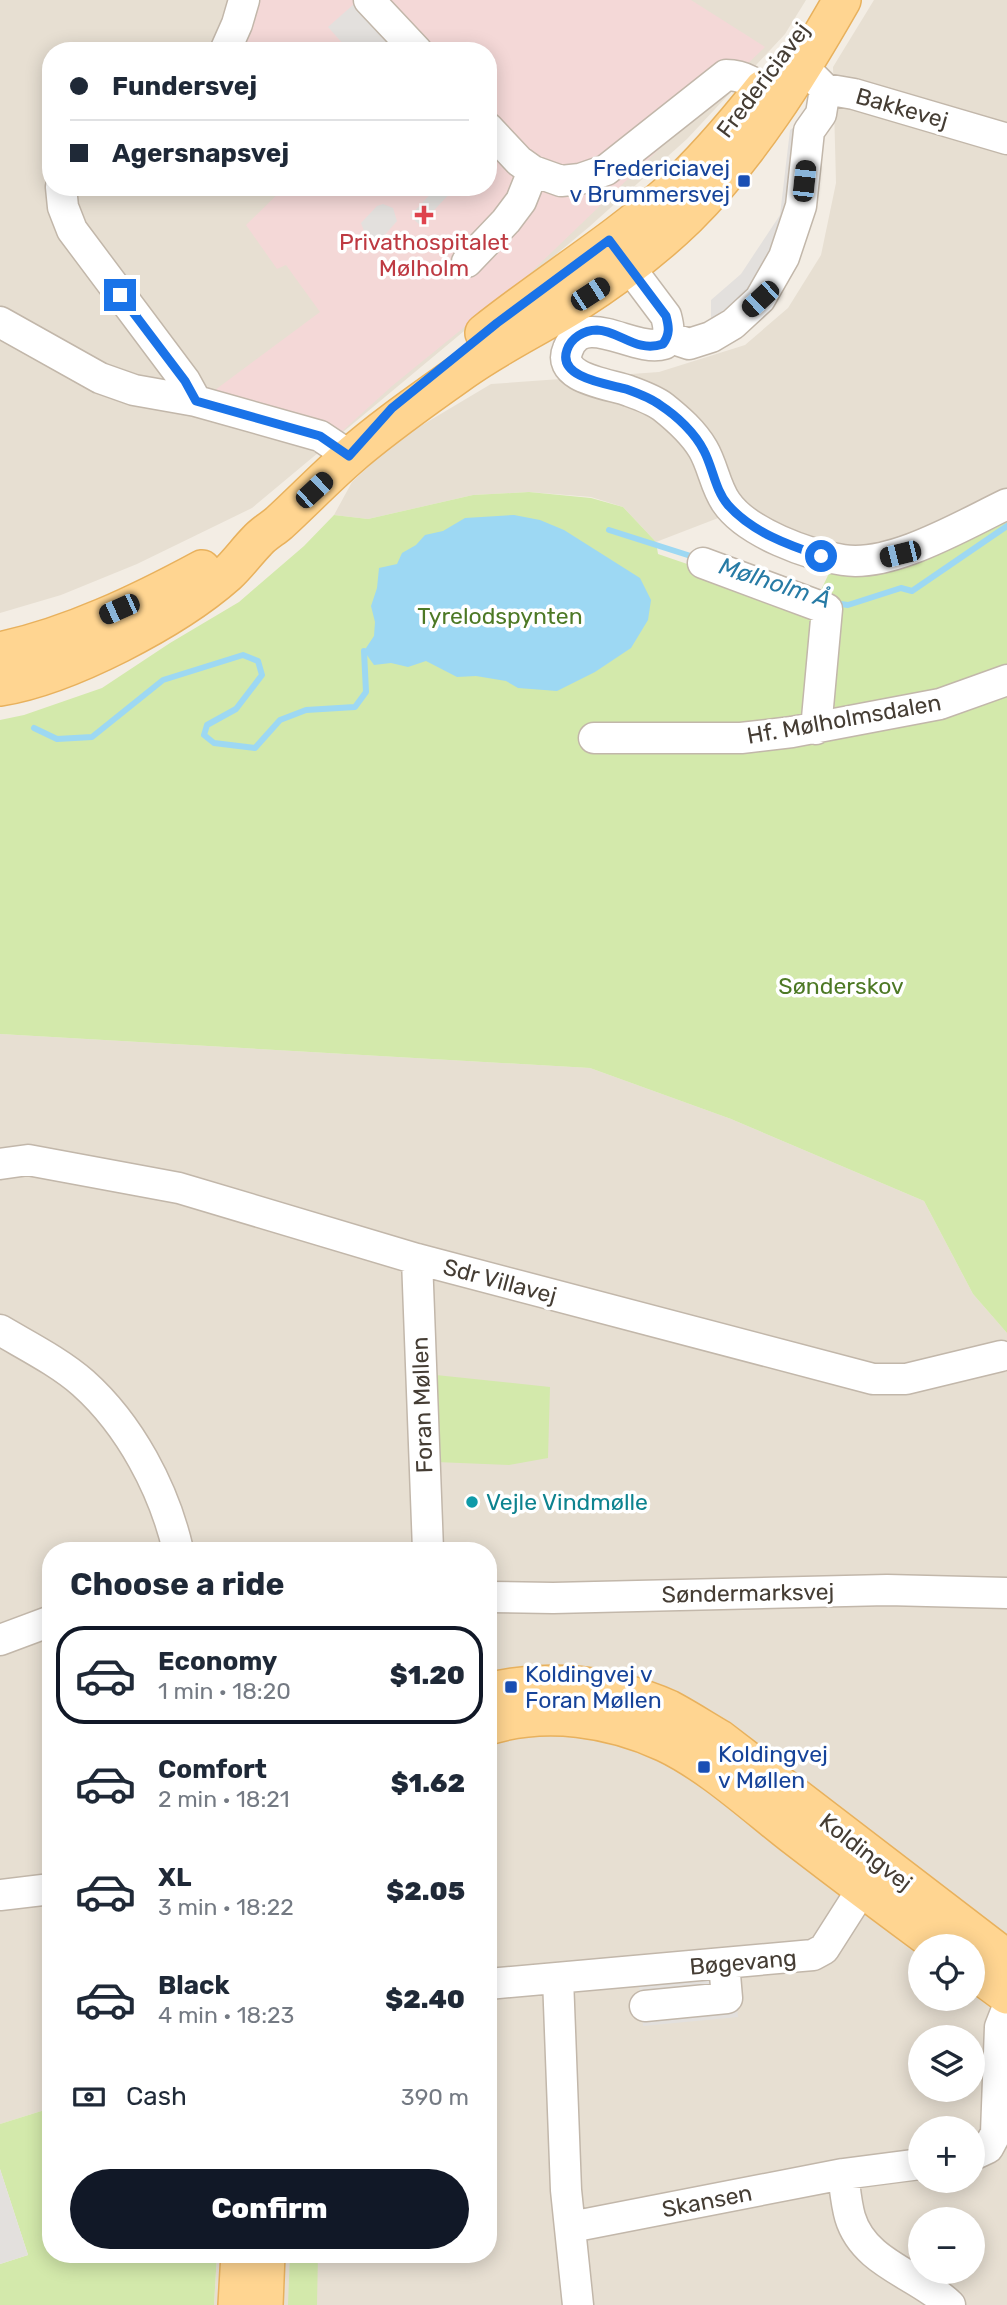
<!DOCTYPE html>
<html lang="en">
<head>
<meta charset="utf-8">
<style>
  :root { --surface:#fff; --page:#f2f2f3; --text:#1f2937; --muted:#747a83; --line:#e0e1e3; --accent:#111827 }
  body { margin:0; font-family:Rubik,sans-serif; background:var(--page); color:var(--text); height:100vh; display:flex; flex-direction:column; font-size:26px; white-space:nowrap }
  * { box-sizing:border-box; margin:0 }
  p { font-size:23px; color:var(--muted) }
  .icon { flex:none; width:38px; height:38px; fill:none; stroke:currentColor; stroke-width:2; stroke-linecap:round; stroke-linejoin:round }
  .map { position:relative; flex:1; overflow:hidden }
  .sheet { position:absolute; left:42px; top:1542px; width:455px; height:721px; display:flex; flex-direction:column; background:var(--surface); border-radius:28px; box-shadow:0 4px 18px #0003 }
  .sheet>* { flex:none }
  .top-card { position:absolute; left:42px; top:42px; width:455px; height:154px; border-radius:28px; box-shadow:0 4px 18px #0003; display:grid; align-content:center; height:154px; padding:0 28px; background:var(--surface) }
  .tools { position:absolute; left:908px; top:1934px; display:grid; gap:14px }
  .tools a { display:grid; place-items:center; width:77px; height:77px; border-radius:50%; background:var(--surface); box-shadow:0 4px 18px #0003; font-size:35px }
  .end { position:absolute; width:32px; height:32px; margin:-16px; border:9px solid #1a73e8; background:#fff; box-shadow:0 0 0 4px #fff }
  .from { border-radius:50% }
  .car { position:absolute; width:21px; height:42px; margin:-21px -10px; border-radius:9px; box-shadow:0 0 5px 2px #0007; background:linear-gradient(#222 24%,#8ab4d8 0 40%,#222 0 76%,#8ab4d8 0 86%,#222 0) }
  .top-card b { display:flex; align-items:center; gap:24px; height:66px; font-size:26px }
  .top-card b+b { border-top:2px solid var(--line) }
  .top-card i { width:18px; height:18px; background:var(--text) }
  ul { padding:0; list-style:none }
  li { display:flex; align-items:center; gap:21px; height:98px; margin:0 14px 10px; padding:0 14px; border:4px solid transparent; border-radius:28px }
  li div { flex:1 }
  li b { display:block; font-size:26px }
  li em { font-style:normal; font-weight:800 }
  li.on { border-color:var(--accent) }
  li>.icon { width:63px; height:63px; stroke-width:1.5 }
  h2 { padding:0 28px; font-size:32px; line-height:84px }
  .pay { display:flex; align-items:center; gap:18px; height:77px; padding:0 28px; font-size:26px }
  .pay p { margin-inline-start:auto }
  .cta { display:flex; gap:14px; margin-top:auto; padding:14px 28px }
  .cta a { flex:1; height:80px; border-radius:42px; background:var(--accent); color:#fff; font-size:28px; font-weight:800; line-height:80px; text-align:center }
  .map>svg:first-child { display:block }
  .residential { fill:#e7dfd2; fill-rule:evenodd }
  .medical { fill:#f4d8d7 }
  .green { fill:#d3e9ab }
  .parking { fill:#e3e0dd }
  .water { fill:#9dd8f3 }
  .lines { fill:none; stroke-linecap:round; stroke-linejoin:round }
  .stream { stroke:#9dd8f3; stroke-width:6 }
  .minor-casing { stroke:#c2b7aa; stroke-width:33 }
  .major-casing { stroke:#e8b15d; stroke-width:40 }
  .minor { stroke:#fff; stroke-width:30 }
  .major { stroke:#ffd591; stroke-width:37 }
  .route { stroke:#1a73e8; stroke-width:9 }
  .transit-dot { fill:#1a4fb4; stroke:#fff; stroke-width:2.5 }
  .health-dot { fill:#e0444e; stroke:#fff; stroke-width:2.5 }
  .culture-dot { fill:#0f9aa8; stroke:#fff; stroke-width:2.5 }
  .labels { text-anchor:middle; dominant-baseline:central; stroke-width:7; stroke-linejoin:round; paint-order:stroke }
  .street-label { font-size:23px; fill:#453d34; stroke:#fff }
  .transit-label { font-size:23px; fill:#164399; stroke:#fff; text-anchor:start }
  .health-label { font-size:23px; fill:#be3a42; stroke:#fff }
  .park-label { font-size:23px; fill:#4d7925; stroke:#fff }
  .culture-label { font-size:23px; fill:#0d838f; stroke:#fff; text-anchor:start }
  .water-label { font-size:24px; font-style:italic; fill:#277ba5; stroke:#fff }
</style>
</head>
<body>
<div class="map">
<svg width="1007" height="2305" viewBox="0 0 1007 2305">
  <rect width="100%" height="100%" fill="#f3ede4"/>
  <path class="residential" d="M0,0H806L785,34L687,139L589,227L252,508L137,564L61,595L0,613ZM51,51H488V187H51Z
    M874,0H1007V517L901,564L726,515L656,542L623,507L591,497L529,492L473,495L368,519L334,515L352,482L397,440L491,384L659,372L745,345L788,308L821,255L836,183L833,67Z
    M0,1034L590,1068L731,1119L924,1201L973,1294L1007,1333V2305H214L217,2254H488V1550H51V2108L0,2124ZM920,1946H973V1998H920ZM920,2037H973V2090H920ZM920,2128H973V2180H920ZM920,2219H973V2272H920Z"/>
  <path class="medical" d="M250,0H691L765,47L526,277L392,386L339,434L211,393L320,312L286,265L277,269L246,225L285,187H488V51H230Z"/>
  <path class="green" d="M529,492L591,498L623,507L656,542L658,554L813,607L831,569L1007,520V1333L973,1294L924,1201L731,1119L590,1068L0,1034V720L24,715L102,688L170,643L239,602L304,546L334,515L368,519L473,495Z
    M436,1375L550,1387L548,1458L509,1465L436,1462Z
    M51,2108V2254H217L214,2305H0V2264L28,2255L0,2169V2124Z
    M290,2254H318L317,2305H288Z"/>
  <path class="parking" d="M354,4L395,51H356L348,42L344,45L328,27Z
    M802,122L791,219L752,283L738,299L711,320V300L741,274L780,215L790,130Z
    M437,187H456L420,225L410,216Z
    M383,204L393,208L397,221L383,237L374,240L366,236L361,223L377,206Z
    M734,1976L738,2017L643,2026L639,1985Z
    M0,2169L28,2255L0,2264Z"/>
  <path class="water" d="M514,515L540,520L564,530L640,578L651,600L648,620L631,648L595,672L557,691L518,688L506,681L476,676L457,677L426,661L408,667L391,663L374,665L364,651L374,636L375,622L371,606L377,588L379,568L397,564L402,553L416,545L425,535L443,531L465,518Z"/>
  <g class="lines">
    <path class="stream" d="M609,530L697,558
      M833,603L848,605L901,588L912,591L1007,526
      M34,728L57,739L92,737L163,680L243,655L258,661L262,675L236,709L207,725L204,735L214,743L255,748L280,720L306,710L355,707L366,692L364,651"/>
    <defs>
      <path id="minor" d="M369,0L417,51
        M225,51L237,24L244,0
        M810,74L825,89L854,94L1007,139
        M488,128L519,161L533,171L561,181L580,179L606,170L726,75C750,75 760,89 777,103
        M61,187L63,207L72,230L185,381L196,401
        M615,248L666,316C669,327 670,334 664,344C634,353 584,309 568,349C555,379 611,384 629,391C640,395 654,400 663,407C678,419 693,432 703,449C713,466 715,486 726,502C747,533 809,555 843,560C891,568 963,525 1007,504
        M467,262L506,221L521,201L533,171
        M0,322L100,378L134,390L196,401L320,436L350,456
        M668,337L689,344L711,337L733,324L760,299L784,257L801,206L809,131L821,114L825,89
        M703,563L827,609L816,729
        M594,738H741L792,732L940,704L1007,680
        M0,1164L28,1160L179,1188L417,1259L873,1379H906L1001,1356
        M417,1259L428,1550
        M0,1330C27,1346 59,1362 83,1383C130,1425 164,1489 178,1550
        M488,1597L553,1598L887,1590L1007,1593
        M0,1640L51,1621
        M0,1895L51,1889
        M558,1978L566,2190L578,2305
        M488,1984L813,1955L824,1949L875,1869
        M645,2006L727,1998L724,1963
        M973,2155L988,2148L996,2133L1000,2027L1007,2009
        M843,2174C845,2188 846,2203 850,2217C864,2264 918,2274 950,2305
        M571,2227L843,2174L920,2164"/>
      <path id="major" d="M484,333C544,285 611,244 669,193C701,164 736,123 763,89
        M0,651C70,636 139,603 202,569
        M0,687C68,676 175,620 227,574C238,564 247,551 257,541C263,534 272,529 279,523C302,502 324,479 348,458C383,427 424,399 463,371C498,346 536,328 573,305C614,279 652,251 687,217C750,154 798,77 842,0
        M488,1692C548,1677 612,1684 669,1709C686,1718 703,1729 720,1739L1007,1959
        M488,1726C546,1708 611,1718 665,1743C711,1765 755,1806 795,1837C843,1874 891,1910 940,1946
        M973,1970L1007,1995
        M237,2305L240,2254
        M264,2305L266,2254"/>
    </defs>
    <use href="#minor" class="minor-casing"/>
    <use href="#major" class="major-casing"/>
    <use href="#minor" class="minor"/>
    <use href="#major" class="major"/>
  </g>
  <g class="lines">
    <path class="route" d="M120,295L185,381L196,401L320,436L349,456L392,408L497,323L609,240L666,316C669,327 670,334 663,344C636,353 620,331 597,330C584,330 571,338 567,350C557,378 608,384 626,389C637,393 651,398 660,405C677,416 695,433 704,451C713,468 715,490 728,505C752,532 788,545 821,556"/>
  </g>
  <g class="transit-dot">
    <rect x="737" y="174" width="14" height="14" rx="3.5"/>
    <rect x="504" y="1680" width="14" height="14" rx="3.5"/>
    <rect x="697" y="1760" width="14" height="14" rx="3.5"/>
  </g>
  <path class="health-dot" d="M420.5 204.5h7v7h7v7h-7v7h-7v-7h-7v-7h7z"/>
  <circle class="culture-dot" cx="472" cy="1502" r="7"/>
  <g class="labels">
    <g class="street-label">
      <text transform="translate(763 80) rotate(-53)">Fredericiavej</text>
      <text transform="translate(902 108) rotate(16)">Bakkevej</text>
      <text transform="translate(844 719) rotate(-10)">Hf. Mølholmsdalen</text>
      <text transform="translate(500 1281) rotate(15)">Sdr Villavej</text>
      <text transform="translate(422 1405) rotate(-92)">Foran Møllen</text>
      <text transform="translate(748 1593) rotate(-1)">Søndermarksvej</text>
      <text transform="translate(866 1852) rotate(38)">Koldingvej</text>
      <text transform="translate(743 1962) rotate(-5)">Bøgevang</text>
      <text transform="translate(707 2201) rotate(-11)">Skansen</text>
    </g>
    <g class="transit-label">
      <text x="730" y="168" text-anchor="end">Fredericiavej<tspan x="730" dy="26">v Brummersvej</tspan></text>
      <text x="525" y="1674">Koldingvej v<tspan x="525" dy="26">Foran Møllen</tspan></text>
      <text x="718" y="1754">Koldingvej<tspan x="718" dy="26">v Møllen</tspan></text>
    </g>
    <g class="health-label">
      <text x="424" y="242">Privathospitalet<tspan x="424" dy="26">Mølholm</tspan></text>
    </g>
    <g class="park-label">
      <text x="500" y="616">Tyrelodspynten</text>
      <text x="841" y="986">Sønderskov</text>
    </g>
    <g class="culture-label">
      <text x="486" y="1502">Vejle Vindmølle</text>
    </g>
    <g class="water-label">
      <text transform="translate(775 583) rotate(18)">Mølholm Å</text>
    </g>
  </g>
</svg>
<div class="tools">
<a><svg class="icon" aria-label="locate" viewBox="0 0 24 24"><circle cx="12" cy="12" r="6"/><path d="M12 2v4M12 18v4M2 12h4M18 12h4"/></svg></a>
<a><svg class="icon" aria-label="layers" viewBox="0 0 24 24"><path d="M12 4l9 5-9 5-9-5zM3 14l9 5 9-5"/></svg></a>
<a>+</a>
<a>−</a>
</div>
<i class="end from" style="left:821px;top:556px"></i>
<i class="end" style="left:120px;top:295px"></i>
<i class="car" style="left:804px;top:181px;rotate:6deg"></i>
<i class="car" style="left:590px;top:294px;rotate:57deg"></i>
<i class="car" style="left:760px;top:299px;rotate:227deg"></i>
<i class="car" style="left:314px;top:490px;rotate:47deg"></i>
<i class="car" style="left:900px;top:554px;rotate:256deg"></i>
<i class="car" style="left:119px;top:609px;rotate:246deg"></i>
<div class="top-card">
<b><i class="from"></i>Fundersvej</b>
<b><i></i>Agersnapsvej</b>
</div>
<section class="sheet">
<h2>Choose a ride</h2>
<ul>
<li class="on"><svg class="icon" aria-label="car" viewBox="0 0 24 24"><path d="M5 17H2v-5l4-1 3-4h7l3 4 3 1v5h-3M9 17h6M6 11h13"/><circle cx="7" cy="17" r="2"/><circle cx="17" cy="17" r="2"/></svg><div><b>Economy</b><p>1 min · 18:20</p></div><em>$1.20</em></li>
<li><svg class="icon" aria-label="car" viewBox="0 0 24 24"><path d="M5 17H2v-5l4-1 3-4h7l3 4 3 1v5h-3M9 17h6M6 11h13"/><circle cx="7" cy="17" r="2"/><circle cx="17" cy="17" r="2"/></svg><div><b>Comfort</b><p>2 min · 18:21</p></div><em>$1.62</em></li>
<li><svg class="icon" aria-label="car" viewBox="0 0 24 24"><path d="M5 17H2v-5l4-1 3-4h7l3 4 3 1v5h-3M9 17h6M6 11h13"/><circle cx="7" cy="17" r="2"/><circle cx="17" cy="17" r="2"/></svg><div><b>XL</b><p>3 min · 18:22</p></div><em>$2.05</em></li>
<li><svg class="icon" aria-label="car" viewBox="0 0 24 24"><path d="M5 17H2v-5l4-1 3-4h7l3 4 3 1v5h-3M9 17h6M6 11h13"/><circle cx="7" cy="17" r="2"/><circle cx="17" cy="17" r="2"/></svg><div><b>Black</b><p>4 min · 18:23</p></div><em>$2.40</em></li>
</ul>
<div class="pay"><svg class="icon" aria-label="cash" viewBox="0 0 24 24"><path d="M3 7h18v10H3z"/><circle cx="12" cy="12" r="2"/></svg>Cash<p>390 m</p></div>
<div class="cta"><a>Confirm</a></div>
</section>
</div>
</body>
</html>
